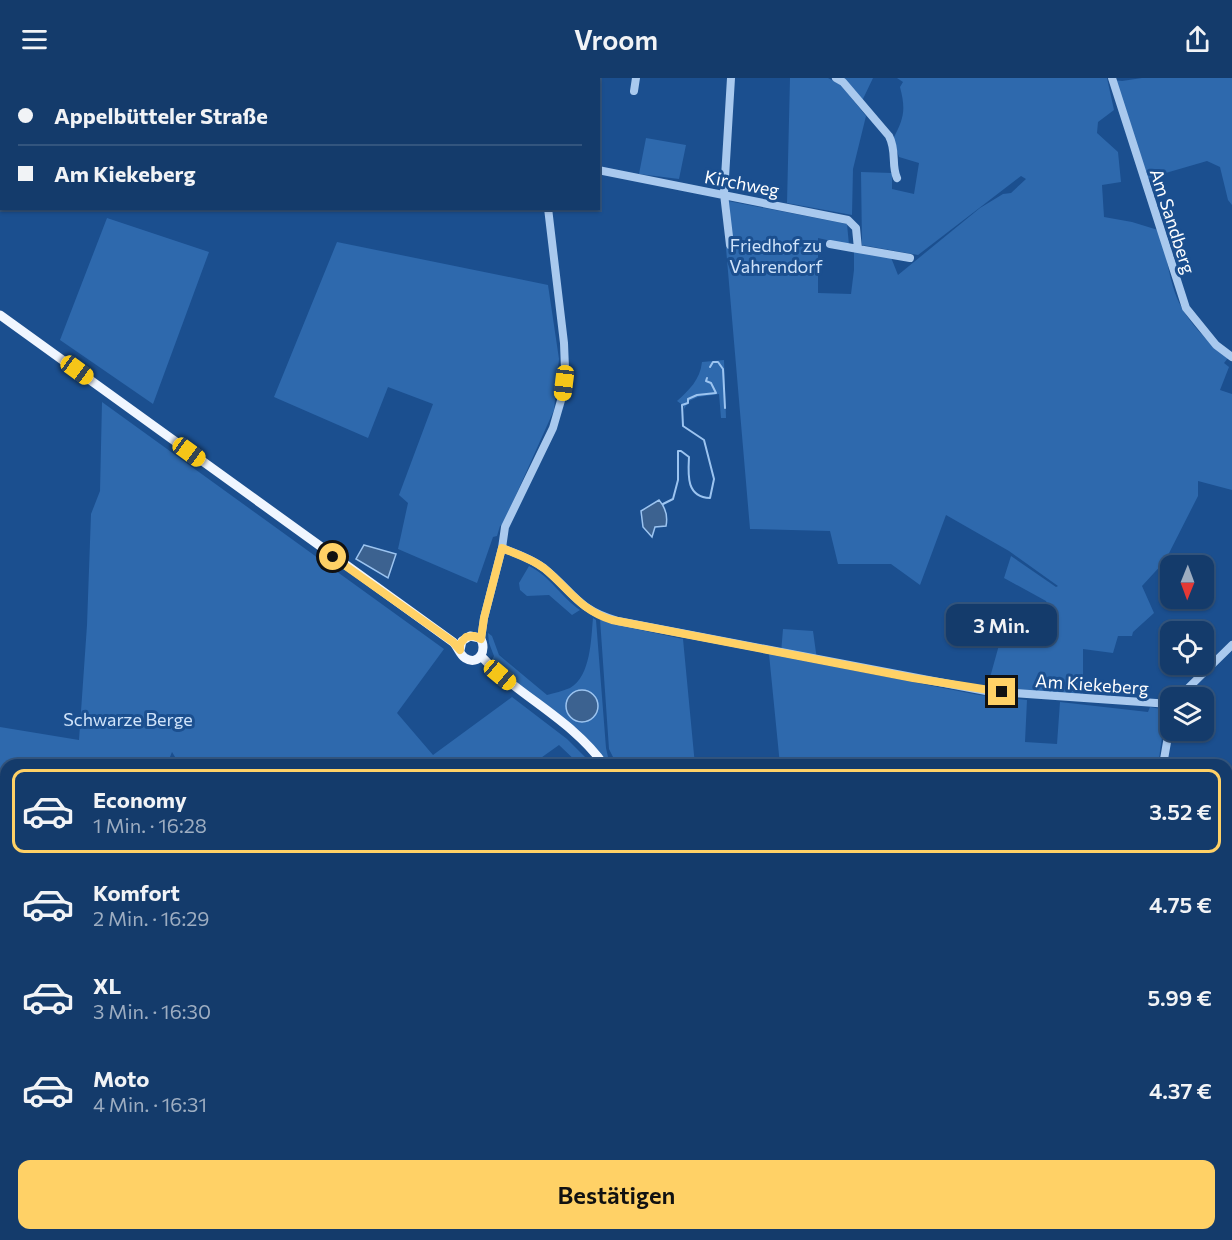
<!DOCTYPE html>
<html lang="de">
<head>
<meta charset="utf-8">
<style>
  :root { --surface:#143b6b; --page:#1d4271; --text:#f1f3f6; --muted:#9dadc1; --line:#33557e; --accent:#ffd166 }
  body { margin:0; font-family:Commissioner,sans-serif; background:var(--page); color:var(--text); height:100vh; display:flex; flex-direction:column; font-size:22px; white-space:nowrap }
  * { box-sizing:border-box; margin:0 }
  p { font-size:20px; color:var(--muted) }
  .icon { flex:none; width:33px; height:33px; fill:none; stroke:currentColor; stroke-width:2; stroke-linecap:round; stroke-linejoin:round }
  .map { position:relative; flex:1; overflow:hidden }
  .sheet { position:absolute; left:0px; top:681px; width:1233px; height:482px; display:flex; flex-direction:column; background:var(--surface); border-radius:18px 18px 0 0; box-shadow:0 2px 4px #0004,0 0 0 2px var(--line) }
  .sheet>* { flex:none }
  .banner { position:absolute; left:0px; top:0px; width:600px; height:132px; box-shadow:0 2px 4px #0004,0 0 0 2px var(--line); display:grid; align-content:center; height:132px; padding:0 18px; background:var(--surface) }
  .needle { width:39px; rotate:181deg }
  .controls { position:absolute; left:1160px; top:477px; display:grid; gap:12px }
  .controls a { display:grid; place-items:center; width:54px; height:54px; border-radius:12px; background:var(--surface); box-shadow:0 2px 4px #0004,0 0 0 2px var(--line); font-size:30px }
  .end { position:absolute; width:27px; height:27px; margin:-14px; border:8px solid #ffd166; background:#111; box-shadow:0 0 0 3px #111 }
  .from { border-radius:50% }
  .bubble { position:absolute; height:42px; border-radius:12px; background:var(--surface); box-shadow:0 2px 4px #0004,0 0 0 2px var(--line); font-size:20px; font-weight:600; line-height:42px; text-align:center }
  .car { position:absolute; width:18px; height:36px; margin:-18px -9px; border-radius:8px; box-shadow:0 0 4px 2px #0007; background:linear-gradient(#f5c518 24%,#345 0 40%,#f5c518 0 76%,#345 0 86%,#f5c518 0) }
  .banner b { display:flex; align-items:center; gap:21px; height:57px; font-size:22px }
  .banner b+b { border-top:2px solid var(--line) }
  .banner i { width:15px; height:15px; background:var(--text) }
  ul { padding:10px 0 0; list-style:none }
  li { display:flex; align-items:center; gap:18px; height:84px; margin:0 12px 9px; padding:0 6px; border:3px solid transparent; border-radius:12px }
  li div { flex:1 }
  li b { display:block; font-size:22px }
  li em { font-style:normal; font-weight:600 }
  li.selected { border-color:var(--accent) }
  li>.icon { width:54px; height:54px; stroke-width:1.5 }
  .primary-button { display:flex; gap:12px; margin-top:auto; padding:12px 18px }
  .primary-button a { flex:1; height:69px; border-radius:12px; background:var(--accent); color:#111; font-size:24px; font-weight:600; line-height:69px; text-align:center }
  header { display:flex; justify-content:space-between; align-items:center; height:78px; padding:0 18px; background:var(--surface); font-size:27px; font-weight:600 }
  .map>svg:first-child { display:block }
  .green { fill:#2e69ad }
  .water { fill:#3c6290; stroke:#9cc4f0; stroke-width:1.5 }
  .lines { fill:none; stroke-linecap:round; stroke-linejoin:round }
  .stream { stroke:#9cc4f0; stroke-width:2 }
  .minor { stroke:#a9c9ee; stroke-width:8 }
  .major { stroke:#f0f6ff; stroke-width:9 }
  .route { stroke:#ffd166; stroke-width:8 }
  .labels { text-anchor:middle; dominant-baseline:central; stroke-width:6; stroke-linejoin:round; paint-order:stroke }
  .street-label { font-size:18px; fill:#fff; stroke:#1b4f8f }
  .park-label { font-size:18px; fill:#cfe3fa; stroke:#1b4f8f }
</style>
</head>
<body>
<header><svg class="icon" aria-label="menu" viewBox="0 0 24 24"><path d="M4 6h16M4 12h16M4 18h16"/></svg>Vroom<svg class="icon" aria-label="share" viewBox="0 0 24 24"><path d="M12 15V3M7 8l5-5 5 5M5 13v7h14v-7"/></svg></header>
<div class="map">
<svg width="1232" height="1162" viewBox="0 0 1232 1162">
  <rect width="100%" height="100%" fill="#1b4f8f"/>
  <path class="green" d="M790,0H828L841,7L866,38L853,91L852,137L787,125Z
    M843,0H873L862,23Z
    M897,0H1107L1114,32L1098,44L1097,55L1118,74L1121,104L1102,107L1104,139L1132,144L1158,152C1167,174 1168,198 1177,220C1187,244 1209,265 1228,280L1224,285L1229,289L1220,312L1232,316V412L1198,403V418L1165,483L1142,508L1154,535L1133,554L1132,558H1118L1113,575L1083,571V618L994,610L989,603L999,567L1000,533L1004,532L1013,547L1040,548L1048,527L1046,523L1004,500L1011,478L1056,509L1058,508L1009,473L946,437L920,507L891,486H838L830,453L750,451L726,170H732L728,123L847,146L849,167L818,160V215L851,216L854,192V172L890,177L898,197L980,130L1003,116L1011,115L1026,101L1021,98L918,177L862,167L861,94L892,95V111L914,116L919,85L899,79L893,61C904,40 906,32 900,9L903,4Z
    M1142,0H1232V127L1228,122L1220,89L1207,83L1145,101L1114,2L1122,3Z
    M646,60L686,67L679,101L639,96Z
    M107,140L209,174L153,326L60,262Z
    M337,164L548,207L559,281L554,332L503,446L500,448L497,458L493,459L477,505L398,471L408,425L399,417L433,326L388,309L368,360L274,319Z
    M724,282L726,340H721L719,316L698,319L689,323L684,331V328L677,323C689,312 700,302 702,284Z
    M102,324L444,571L397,635L433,677L512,619L567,661L586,680L580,687L559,667L531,687H180L172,674L168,684L164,687H6V1156L500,1157L494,1162H0V649L79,662L87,547L91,436L100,413Z
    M529,488C550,498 561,519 580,532L572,537L549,517L527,518L520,512L519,505Z
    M593,540L596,542L606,670L608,679L604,681L492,582L494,578L489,565L488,555L492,558L499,577L547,617C554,615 563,613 570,610C591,598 591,561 593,540Z
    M600,541L622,548L683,561L695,687H617L609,671Z
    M783,551L813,553L817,582L781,575Z
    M769,576L979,617L1027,622L1025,664L1057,666L1060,624L1148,634L1150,629L1166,632L1158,687H780Z
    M1232,1018V1162H1197L1198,1157L1227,1156V1036Z
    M558,1156L1191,1157L1189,1162H557Z"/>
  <path class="water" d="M659,422C666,430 668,438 666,448L655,449L652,459L643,449L641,433Z
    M364,467L396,476L388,500L356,481Z
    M566 628a16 16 0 1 1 32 0a16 16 0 1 1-32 0Z"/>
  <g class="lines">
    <path class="stream" d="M710,289L713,284H718L723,291L725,330
      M663,426L673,421L678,402V373H681L689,379C688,397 686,419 710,420L714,401L704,362L683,348L682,327L688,325V321L697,317L716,315L711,305L706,303L707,300"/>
    <path class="minor" d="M532,0V2
      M836,0L843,4L889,58C897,73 891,87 897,100
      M1112,0L1186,230L1216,267L1232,279
      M634,13L636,0
      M598,92L848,142L856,150L858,171L910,180
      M830,166L858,171
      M730,167L724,116L731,0
      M502,470C516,475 532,481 544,490C574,514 576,531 618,543L986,613L1170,626
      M481,561L484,540L502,470L505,449L553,350L562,319L565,291L564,265L548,130
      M1178,620L1232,567
      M1163,687L1170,647
      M1227,876H1232
      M1227,1030L1232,1009
      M505,1162V1156
      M1195,1162L1197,1156"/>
    <path class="major" d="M0,237L453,564C458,569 460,577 465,580C479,589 488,571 480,560L470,558L462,563L460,572
      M481,578C518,618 573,642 604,687
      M786,1156L787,1162"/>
  </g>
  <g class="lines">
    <path class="route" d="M333,479L453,564L460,572V566L466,559L474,558L481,561L484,540L502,470C516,476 533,481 545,491C569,511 580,532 612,542L913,600L1002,614"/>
  </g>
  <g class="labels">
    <g class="street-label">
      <text transform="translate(742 105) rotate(11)">Kirchweg</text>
      <text transform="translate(1173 143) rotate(72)">Am Sandberg</text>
      <text transform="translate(1092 606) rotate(4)">Am Kiekeberg</text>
    </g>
    <g class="park-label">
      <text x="776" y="167">Friedhof zu<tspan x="776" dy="21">Vahrendorf</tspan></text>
      <text x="128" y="641">Schwarze Berge</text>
    </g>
  </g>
</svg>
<div class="controls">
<a><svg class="needle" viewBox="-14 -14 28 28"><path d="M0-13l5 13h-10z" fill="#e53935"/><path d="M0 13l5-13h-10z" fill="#9dadc1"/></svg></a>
<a><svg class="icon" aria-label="locate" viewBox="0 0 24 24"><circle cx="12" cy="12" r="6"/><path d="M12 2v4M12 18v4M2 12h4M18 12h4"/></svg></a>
<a><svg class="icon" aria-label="layers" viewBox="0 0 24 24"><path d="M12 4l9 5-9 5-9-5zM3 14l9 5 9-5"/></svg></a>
</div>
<i class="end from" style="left:333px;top:479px"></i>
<i class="end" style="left:1002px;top:614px"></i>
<div class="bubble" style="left:946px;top:526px;width:111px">3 Min.</div>
<i class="car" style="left:77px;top:292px;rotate:126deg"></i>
<i class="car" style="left:564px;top:305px;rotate:187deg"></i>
<i class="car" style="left:189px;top:374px;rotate:126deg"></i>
<i class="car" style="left:500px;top:597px;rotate:130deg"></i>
<div class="banner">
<b><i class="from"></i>Appelbütteler Straße</b>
<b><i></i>Am Kiekeberg</b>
</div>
<section class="sheet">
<ul>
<li class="selected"><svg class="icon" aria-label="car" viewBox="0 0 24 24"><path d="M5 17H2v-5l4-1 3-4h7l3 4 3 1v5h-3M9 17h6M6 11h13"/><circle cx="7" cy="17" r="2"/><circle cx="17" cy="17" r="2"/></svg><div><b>Economy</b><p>1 Min. · 16:28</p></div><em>3.52 €</em></li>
<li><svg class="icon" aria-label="car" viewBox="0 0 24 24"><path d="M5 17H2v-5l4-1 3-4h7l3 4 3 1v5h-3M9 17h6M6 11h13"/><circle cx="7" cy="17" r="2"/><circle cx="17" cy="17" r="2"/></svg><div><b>Komfort</b><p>2 Min. · 16:29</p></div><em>4.75 €</em></li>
<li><svg class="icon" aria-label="car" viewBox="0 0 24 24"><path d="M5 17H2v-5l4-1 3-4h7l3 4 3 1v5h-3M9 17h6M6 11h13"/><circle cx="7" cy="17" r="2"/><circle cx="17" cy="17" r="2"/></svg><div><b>XL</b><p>3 Min. · 16:30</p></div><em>5.99 €</em></li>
<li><svg class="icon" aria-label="car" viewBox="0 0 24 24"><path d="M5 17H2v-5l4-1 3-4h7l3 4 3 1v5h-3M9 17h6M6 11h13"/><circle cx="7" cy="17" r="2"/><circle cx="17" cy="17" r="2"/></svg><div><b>Moto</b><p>4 Min. · 16:31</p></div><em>4.37 €</em></li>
</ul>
<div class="primary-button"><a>Bestätigen</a></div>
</section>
</div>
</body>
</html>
